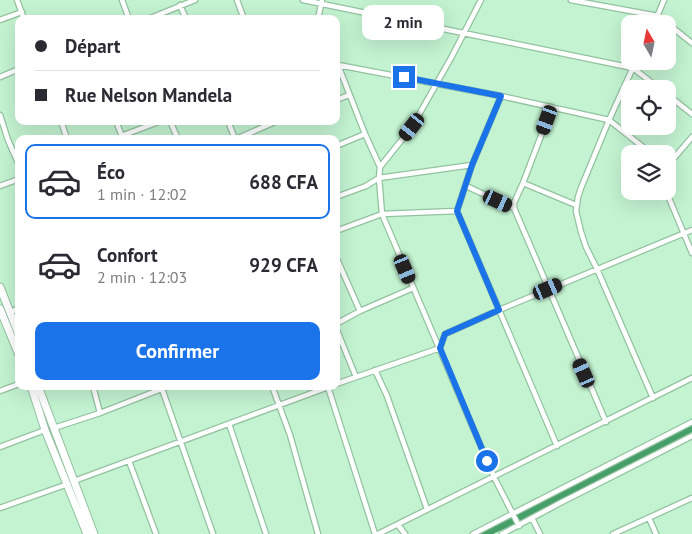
<!DOCTYPE html>
<html lang="fr">
<head>
<meta charset="utf-8">
<style>
  :root { --surface:#fff; --page:#f2f2f3; --text:#2b2b33; --muted:#7c7c81; --line:#e1e1e2; --accent:#1a73e8 }
  body { margin:0; font-family:"PT Sans",sans-serif; background:var(--page); color:var(--text); height:100vh; display:flex; flex-direction:column; font-size:19px; white-space:nowrap }
  * { box-sizing:border-box; margin:0 }
  p { font-size:16px; color:var(--muted) }
  .icon { flex:none; width:28px; height:28px; fill:none; stroke:currentColor; stroke-width:2; stroke-linecap:round; stroke-linejoin:round }
  .map { position:relative; flex:1; overflow:hidden }
  .drawer { position:absolute; left:15px; top:135px; width:325px; height:255px; display:flex; flex-direction:column; background:var(--surface); border-radius:10px; box-shadow:0 5px 20px #0002 }
  .drawer>* { flex:none }
  .top-card { position:absolute; left:15px; top:15px; width:325px; height:110px; border-radius:10px; box-shadow:0 5px 20px #0002; display:grid; align-content:center; height:110px; padding:0 20px; background:var(--surface) }
  .needle { width:32px; rotate:351deg }
  .fabs { position:absolute; left:621px; top:15px; display:grid; gap:10px }
  .fabs a { display:grid; place-items:center; width:55px; height:55px; border-radius:10px; background:var(--surface); box-shadow:0 5px 20px #0002; font-size:25px }
  .end { position:absolute; width:22px; height:22px; margin:-11px; border:6px solid #1a73e8; background:#fff; box-shadow:0 0 0 2px #fff }
  .from { border-radius:50% }
  .bubble { position:absolute; height:35px; border-radius:10px; background:var(--surface); box-shadow:0 5px 20px #0002; font-size:16px; font-weight:700; line-height:35px; text-align:center }
  .car { position:absolute; width:15px; height:30px; margin:-15px -8px; border-radius:6px; box-shadow:0 0 4px 1px #0007; background:linear-gradient(#222 24%,#8ab4d8 0 40%,#222 0 76%,#8ab4d8 0 86%,#222 0) }
  .top-card b { display:flex; align-items:center; gap:18px; height:48px; font-size:19px }
  .top-card b+b { border-top:1px solid var(--line) }
  .top-card i { width:12px; height:12px; background:var(--text) }
  ul { padding:9px 0 0; list-style:none }
  li { display:flex; align-items:center; gap:15px; height:75px; margin:0 10px 8px; padding:0 10px; border:2px solid transparent; border-radius:10px }
  li div { flex:1 }
  li b { display:block; font-size:19px }
  li em { font-style:normal; font-weight:700 }
  li.on { border-color:var(--accent) }
  li>.icon { width:45px; height:45px; stroke-width:1.5 }
  .button { display:flex; gap:10px; margin-top:auto; padding:10px 20px }
  .button a { flex:1; height:58px; border-radius:10px; background:var(--accent); color:#fff; font-size:20px; font-weight:700; line-height:58px; text-align:center }
  .map>svg:first-child { display:block }
  .water { fill:#469f68 }
  .lines { fill:none; stroke-linecap:round; stroke-linejoin:round }
  .street-casing { stroke:#93c2a1; stroke-width:7 }
  .primary-casing { stroke:#93c2a1; stroke-width:9 }
  .street { stroke:#fff; stroke-width:4.5 }
  .primary { stroke:#fff; stroke-width:7 }
  .route { stroke:#1a73e8; stroke-width:6 }
</style>
</head>
<body>
<div class="map">
<svg width="692" height="534" viewBox="0 0 692 534">
  <rect width="100%" height="100%" fill="#c3f3d1"/>
  <path class="water" d="M692,424V432L506,528L493,534H478Z"/>
  <g class="lines">
    <defs>
      <path id="street" d="M17,0L24,19
        M122,0L129,19
        M237,0L244,19
        M303,0L633,68L660,89
        M571,0L658,16L692,43
        M180,5L186,19
        M148,19L195,0
        M318,19L322,0
        M0,20L22,12
        M654,24L664,0
        M636,61L609,120L581,188L578,197L576,211L581,232L586,247L597,269L653,398
        M338,65L365,134L380,167L379,178L382,214L494,477L519,526
        M338,65L501,96L609,120L643,147L648,154
        M0,77L19,69
        M668,95L692,114
        M501,96L472,165L457,211L557,446
        M336,100L349,95
        M552,107L523,183L514,203V208L606,422
        M0,115L8,140L19,165
        M61,121L67,139
        M116,121L123,139
        M170,121L178,139
        M228,121L235,139
        M121,136L161,121
        M236,139L277,121
        M336,146L365,134
        M668,165L692,137
        M380,167L412,127L451,58L481,0
        M523,183L576,205
        M0,186L19,179
        M466,186L514,208
        M666,191L692,253
        M336,197L366,186L379,178L472,165
        M336,231L382,214L457,211
        M336,257L360,311
        M9,313L19,308
        M336,324L360,311L413,288
        M336,328L356,377
        M375,370L387,396L427,509
        M336,384L440,348L445,334L499,310L692,230
        M93,386L100,413
        M161,386L213,534
        M272,386L290,435L318,534
        M328,387L375,534
        M0,391L19,384
        M229,424L266,534
        M54,428L100,413L169,386
        M0,447L45,430
        M129,461L156,534
        M74,481L331,386
        M0,508L68,484
        M532,518L540,534
        M649,518L656,534
        M398,525L405,534
        M378,534L692,378
        M473,534L692,422
        M502,534L560,503L692,436
        M613,534L692,498"/>
      <path id="primary" d="M0,287L19,335
        M0,309L19,355
        M31,386L45,430L87,534
        M38,386L94,534"/>
    </defs>
    <use href="#street" class="street-casing"/>
    <use href="#primary" class="primary-casing"/>
    <use href="#street" class="street"/>
    <use href="#primary" class="primary"/>
  </g>
  <g class="lines">
    <path class="route" d="M404,77L501,96L472,165L457,211L499,310L445,334L440,348L487,461"/>
  </g>
</svg>
<div class="fabs">
<a><svg class="needle" viewBox="-14 -14 28 28"><path d="M0-13l5 13h-10z" fill="#e53935"/><path d="M0 13l5-13h-10z" fill="#7c7c81"/></svg></a>
<a><svg class="icon" aria-label="locate" viewBox="0 0 24 24"><circle cx="12" cy="12" r="6"/><path d="M12 2v4M12 18v4M2 12h4M18 12h4"/></svg></a>
<a><svg class="icon" aria-label="layers" viewBox="0 0 24 24"><path d="M12 4l9 5-9 5-9-5zM3 14l9 5 9-5"/></svg></a>
</div>
<i class="end from" style="left:487px;top:461px"></i>
<i class="end" style="left:404px;top:77px"></i>
<div class="bubble" style="left:362px;top:5px;width:82px">2 min</div>
<i class="car" style="left:547px;top:120px;rotate:200deg"></i>
<i class="car" style="left:412px;top:127px;rotate:218deg"></i>
<i class="car" style="left:498px;top:201px;rotate:115deg"></i>
<i class="car" style="left:405px;top:269px;rotate:157deg"></i>
<i class="car" style="left:548px;top:289px;rotate:67deg"></i>
<i class="car" style="left:584px;top:373px;rotate:336deg"></i>
<div class="top-card">
<b><i class="from"></i>Départ</b>
<b><i></i>Rue Nelson Mandela</b>
</div>
<section class="drawer">
<ul>
<li class="on"><svg class="icon" aria-label="car" viewBox="0 0 24 24"><path d="M5 17H2v-5l4-1 3-4h7l3 4 3 1v5h-3M9 17h6M6 11h13"/><circle cx="7" cy="17" r="2"/><circle cx="17" cy="17" r="2"/></svg><div><b>Éco</b><p>1 min · 12:02</p></div><em>688 CFA</em></li>
<li><svg class="icon" aria-label="car" viewBox="0 0 24 24"><path d="M5 17H2v-5l4-1 3-4h7l3 4 3 1v5h-3M9 17h6M6 11h13"/><circle cx="7" cy="17" r="2"/><circle cx="17" cy="17" r="2"/></svg><div><b>Confort</b><p>2 min · 12:03</p></div><em>929 CFA</em></li>
</ul>
<div class="button"><a>Confirmer</a></div>
</section>
</div>
</body>
</html>
